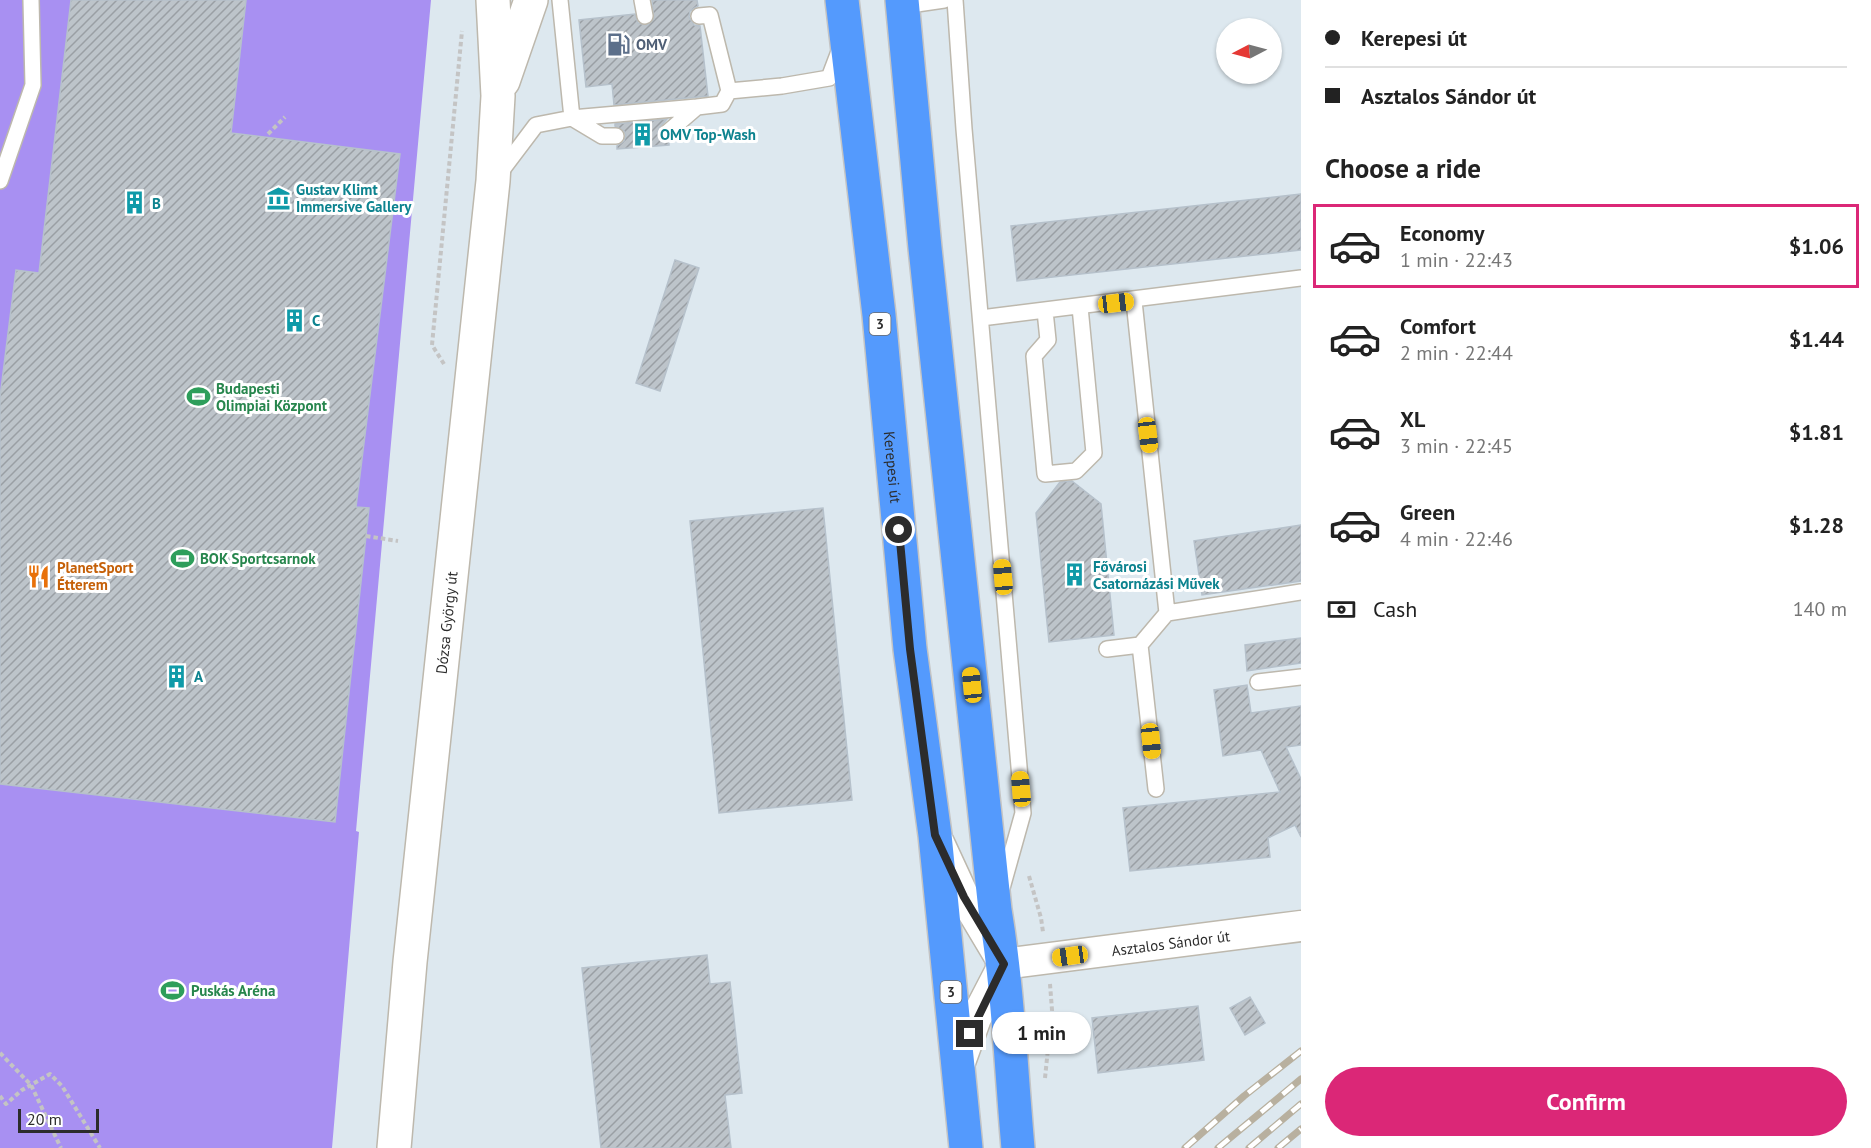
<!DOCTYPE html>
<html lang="en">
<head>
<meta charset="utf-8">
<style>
  :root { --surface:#fff; --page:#f6f6f6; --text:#222; --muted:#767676; --line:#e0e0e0; --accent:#db2777 }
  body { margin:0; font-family:"PT Sans",sans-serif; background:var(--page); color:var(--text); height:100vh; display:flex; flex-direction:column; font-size:22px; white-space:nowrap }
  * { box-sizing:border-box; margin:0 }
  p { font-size:20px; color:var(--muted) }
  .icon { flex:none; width:33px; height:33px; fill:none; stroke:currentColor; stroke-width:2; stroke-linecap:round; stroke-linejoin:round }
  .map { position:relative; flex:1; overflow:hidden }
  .side { display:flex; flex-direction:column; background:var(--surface); width:570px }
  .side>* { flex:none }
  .guide { display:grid; align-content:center; height:132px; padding:0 24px; background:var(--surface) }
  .needle { width:39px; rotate:264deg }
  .controls { position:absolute; left:1216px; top:18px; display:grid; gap:12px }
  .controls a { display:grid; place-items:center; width:66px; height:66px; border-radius:50%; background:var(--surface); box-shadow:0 2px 4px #0004; font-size:30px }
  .scale { position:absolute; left:18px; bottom:15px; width:81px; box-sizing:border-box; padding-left:6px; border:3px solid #2c2c2c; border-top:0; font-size:16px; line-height:21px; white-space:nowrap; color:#2c2c2c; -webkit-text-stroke:4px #fff; paint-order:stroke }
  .end { position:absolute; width:27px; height:27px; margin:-14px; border:8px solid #2c2c2c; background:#fff; box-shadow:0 0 0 3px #fff }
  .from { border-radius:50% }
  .bubble { position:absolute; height:42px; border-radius:21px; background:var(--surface); box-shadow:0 2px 4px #0004; font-size:20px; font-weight:800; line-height:42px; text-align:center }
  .car { position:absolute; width:18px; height:36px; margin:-18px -9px; border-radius:8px; box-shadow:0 0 4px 2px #0007; background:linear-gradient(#f5c518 24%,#345 0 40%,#f5c518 0 76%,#345 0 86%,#f5c518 0) }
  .guide b { display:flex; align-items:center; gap:21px; height:57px; font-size:22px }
  .guide b+b { border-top:2px solid var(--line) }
  .guide i { width:15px; height:15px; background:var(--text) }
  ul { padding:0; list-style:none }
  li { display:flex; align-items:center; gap:18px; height:84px; margin:0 12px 9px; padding:0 12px; border:3px solid transparent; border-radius:0px }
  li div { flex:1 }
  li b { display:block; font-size:22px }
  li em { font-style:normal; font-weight:800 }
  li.selected { border-color:var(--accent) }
  li>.icon { width:54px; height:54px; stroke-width:1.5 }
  h2 { padding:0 24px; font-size:27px; line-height:72px }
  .pay { display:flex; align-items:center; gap:15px; height:66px; padding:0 24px; font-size:22px }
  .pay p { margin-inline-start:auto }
  .action { display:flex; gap:12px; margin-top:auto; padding:12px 24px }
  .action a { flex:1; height:69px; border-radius:36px; background:var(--accent); color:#fff; font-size:24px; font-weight:800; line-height:69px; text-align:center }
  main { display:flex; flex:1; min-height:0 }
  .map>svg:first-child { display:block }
  .pitch { fill:#a890f2 }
  .building { fill:url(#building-hatch); stroke:#b6c1cb; stroke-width:1.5 }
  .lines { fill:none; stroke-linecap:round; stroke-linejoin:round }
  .lane-casing { stroke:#bdb8ad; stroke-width:18 }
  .street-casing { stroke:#bdb8ad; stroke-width:33 }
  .secondary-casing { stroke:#bdb8ad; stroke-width:36 }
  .primary-casing { stroke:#c4c4c4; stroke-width:36 }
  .path { stroke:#c4c4c4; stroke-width:4; stroke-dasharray:4.5 3; stroke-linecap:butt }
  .lane { stroke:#fff; stroke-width:15 }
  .street { stroke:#fff; stroke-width:30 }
  .secondary { stroke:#fff; stroke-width:33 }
  .primary { stroke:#549afd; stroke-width:33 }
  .rail-casing { stroke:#b8b09f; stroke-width:7 }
  .rail { stroke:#fff; stroke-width:4.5; stroke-dasharray:14; stroke-linecap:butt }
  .route { stroke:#2c2c2c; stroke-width:8 }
  .labels { text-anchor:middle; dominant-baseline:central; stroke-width:6; stroke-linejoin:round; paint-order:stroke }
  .shield { fill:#fff; stroke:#6b6b6b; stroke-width:1.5 }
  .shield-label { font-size:14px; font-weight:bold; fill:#2c2c2c }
  .service-label { font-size:15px; font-weight:bold; fill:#4e5e75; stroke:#fff; text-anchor:start }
  .culture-label { font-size:15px; font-weight:bold; fill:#0d838f; stroke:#fff; text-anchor:start }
  .leisure-label { font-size:15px; font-weight:bold; fill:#27864d; stroke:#fff; text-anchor:start }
  .street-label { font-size:15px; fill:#2c2c2c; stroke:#fff }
  .food-label { font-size:15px; font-weight:bold; fill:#c56008; stroke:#fff; text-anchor:start }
</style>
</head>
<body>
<main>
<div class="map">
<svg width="1301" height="1148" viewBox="0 0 1301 1148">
  <defs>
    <pattern id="building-hatch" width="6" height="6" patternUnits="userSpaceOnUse" patternTransform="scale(1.5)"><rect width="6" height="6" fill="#bdc4ca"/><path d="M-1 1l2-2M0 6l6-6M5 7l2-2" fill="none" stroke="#9a9fa4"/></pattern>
  </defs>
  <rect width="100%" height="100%" fill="#dde8ef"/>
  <path class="pitch" d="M0,0H431L356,831L359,832L332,1148H0Z"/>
  <path class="building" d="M71,0H246L231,133L400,154L356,507L369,508L335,822L0,784V397L16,270L39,273Z
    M652,0H697L698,6L690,11L689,17L694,25L700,26L708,96L614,105L612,84L586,87L579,20L635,14L638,23L647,25L654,19Z
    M667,119L659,128L658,133L661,139L669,142V145L617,149V146L624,141L626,135L624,131L615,126V124Z
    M1301,194V250L1017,281L1011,226Z
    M675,260L699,268L660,391L636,383Z
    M1072,481L1101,504L1114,635L1049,642L1036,513L1060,482Z
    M823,508L852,800L719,813L690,521Z
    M1301,525V581L1202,595L1194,541Z
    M1301,638V663L1247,671L1245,645Z
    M1247,685L1251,713L1301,706V745L1286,747L1301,779V837L1295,825L1268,838L1270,857L1130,871L1123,808L1280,792L1261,750L1223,756L1214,690Z
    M707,955L710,984L730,982L742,1093L725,1095L731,1148H601L582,968Z
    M1250,997L1265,1023L1245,1035L1230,1008Z
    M1198,1006L1204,1060L1098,1073L1092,1018Z"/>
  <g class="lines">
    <defs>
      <path id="lane" d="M560,0L572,118L602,136H616
        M642,0L645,16
        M955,0L964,129L1023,813L1002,888
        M903,6L944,0
        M729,91L782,86L829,78L840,49
        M668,132L697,107L722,104L729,91L710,15L699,16
        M499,174L536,125L572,118L697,107
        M0,181L33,85L31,0
        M1134,301L1167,613
        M1045,311L1048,340L1034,356L1045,474L1076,471L1094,453L1080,307
        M981,318L1301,278
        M1107,649L1140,645
        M1258,682L1301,677
        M1156,789L1140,645L1167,613L1301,592"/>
      <g id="street">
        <path d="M939,843L964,897L1004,964L976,1018L959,1065"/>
        <path id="s1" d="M1004,964L1301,926"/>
      </g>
      <g id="secondary">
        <path d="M503,81L531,0"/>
        <path id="s2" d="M394,1148L410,962L493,181L498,96L493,0"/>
      </g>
      <g id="primary">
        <path id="s3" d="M842,0L879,315L910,649L935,835L966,1148"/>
        <path d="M902,0L925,248L995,910C1008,988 1011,1069 1018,1148"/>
      </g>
    </defs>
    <use href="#lane" class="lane-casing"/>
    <use href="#street" class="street-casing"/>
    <use href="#secondary" class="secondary-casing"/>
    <use href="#primary" class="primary-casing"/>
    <path class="path" d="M268,134L285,117
      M444,364L432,345L462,31
      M366,536L398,541
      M1029,876L1041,918L1043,932
      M0,1053L31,1085L61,1148
      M1045,1078L1052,1010L1050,984
      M0,1096L6,1104L22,1090L50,1074L62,1086L100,1148"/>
    <use href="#lane" class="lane"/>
    <use href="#street" class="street"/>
    <use href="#secondary" class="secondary"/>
    <use href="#primary" class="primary"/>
    <defs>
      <path id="rail" d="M1185,1148L1244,1096L1301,1051
        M1218,1148L1301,1079
        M1249,1148L1301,1104
        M1278,1148L1301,1129"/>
    </defs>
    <use href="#rail" class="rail-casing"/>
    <use href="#rail" class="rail"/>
  </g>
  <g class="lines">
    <path class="route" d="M899,530L910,649L935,835L964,897L1004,964L970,1034"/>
  </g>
  <defs>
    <symbol id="fuel-bare" viewBox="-9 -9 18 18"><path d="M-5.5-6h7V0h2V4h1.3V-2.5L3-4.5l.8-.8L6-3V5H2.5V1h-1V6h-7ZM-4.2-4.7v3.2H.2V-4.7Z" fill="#5c6f8a" stroke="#fff" stroke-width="2.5" paint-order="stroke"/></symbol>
    <symbol id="building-bare" viewBox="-9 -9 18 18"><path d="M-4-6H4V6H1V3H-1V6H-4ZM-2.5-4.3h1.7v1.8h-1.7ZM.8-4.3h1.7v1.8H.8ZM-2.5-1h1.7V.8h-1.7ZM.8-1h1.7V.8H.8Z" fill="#0f9aa8" stroke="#fff" stroke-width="2.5" paint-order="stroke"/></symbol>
    <symbol id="museum-bare" viewBox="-9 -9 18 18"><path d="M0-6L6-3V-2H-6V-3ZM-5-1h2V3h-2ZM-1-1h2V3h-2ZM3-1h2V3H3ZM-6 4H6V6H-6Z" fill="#0f9aa8" stroke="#fff" stroke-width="2.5" paint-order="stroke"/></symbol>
    <symbol id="stadium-bare" viewBox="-9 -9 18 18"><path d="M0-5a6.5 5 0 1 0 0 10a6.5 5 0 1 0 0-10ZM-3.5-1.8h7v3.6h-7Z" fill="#2e9e5b" stroke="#fff" stroke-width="2.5" paint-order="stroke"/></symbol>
    <symbol id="restaurant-bare" viewBox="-9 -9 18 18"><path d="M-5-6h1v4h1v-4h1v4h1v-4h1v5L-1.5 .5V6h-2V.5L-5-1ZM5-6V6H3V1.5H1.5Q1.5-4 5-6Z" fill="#e8710a" stroke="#fff" stroke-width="2.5" paint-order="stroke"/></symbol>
  </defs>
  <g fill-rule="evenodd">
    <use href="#fuel-bare" x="602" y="28" width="33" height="33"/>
    <use href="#building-bare" x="626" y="118" width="33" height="33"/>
    <use href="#museum-bare" x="262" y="182" width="33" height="33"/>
    <use href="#building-bare" x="118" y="186" width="33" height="33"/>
    <use href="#building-bare" x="278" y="304" width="33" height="33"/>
    <use href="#stadium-bare" x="182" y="380" width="33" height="33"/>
    <use href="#stadium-bare" x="166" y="542" width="33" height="33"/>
    <use href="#building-bare" x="1058" y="558" width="33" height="33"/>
    <use href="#restaurant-bare" x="22" y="560" width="33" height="33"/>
    <use href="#building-bare" x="160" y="660" width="33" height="33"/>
    <use href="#stadium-bare" x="156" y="974" width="33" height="33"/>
  </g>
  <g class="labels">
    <g class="shield">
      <rect x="869.5" y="313" width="21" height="22" rx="4.5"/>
      <rect x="940.5" y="981" width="21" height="22" rx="4.5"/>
    </g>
    <g class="shield-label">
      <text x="880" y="324">3</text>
      <text x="951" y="992">3</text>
    </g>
    <g class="service-label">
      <text x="636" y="44">OMV</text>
    </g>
    <g class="culture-label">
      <text x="660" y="134">OMV Top-Wash</text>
      <text x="296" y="189">Gustav Klimt<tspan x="296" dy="17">Immersive Gallery</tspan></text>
      <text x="152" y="203">B</text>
      <text x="312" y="320">C</text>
      <text x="1093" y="566">Fővárosi<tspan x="1093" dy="17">Csatornázási Művek</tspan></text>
      <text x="194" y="676">A</text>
    </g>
    <g class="leisure-label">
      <text x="216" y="388">Budapesti<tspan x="216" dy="17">Olimpiai Központ</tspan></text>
      <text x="200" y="558">BOK Sportcsarnok</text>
      <text x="191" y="990">Puskás Aréna</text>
    </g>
    <g class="street-label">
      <text stroke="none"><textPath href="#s3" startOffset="470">Kerepesi út</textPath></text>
      <text stroke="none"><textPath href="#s2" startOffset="528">Dózsa György út</textPath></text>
      <text stroke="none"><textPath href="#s1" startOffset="168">Asztalos Sándor út</textPath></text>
    </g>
    <g class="food-label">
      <text x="57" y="567">PlanetSport<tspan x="57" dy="17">Étterem</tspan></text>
    </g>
  </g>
</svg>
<div class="controls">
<a><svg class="needle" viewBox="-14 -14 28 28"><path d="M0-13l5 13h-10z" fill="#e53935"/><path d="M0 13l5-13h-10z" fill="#767676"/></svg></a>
</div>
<div class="scale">20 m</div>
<i class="end from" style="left:899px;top:530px"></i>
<i class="end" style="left:970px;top:1034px"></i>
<div class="bubble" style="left:992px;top:1012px;width:99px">1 min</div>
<i class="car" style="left:1116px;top:303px;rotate:83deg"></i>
<i class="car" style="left:1148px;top:435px;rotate:173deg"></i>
<i class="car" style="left:1003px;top:577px;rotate:355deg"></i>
<i class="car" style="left:972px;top:685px;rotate:354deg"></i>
<i class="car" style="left:1151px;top:741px;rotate:174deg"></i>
<i class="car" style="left:1021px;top:789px;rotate:355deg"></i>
<i class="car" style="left:1070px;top:956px;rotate:262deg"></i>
</div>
<section class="side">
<div class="guide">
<b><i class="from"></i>Kerepesi út</b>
<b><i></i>Asztalos Sándor út</b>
</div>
<h2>Choose a ride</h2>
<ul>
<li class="selected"><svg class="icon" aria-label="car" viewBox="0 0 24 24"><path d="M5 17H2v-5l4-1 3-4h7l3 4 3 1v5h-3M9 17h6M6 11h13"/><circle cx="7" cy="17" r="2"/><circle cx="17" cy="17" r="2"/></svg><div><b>Economy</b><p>1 min · 22:43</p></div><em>$1.06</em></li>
<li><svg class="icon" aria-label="car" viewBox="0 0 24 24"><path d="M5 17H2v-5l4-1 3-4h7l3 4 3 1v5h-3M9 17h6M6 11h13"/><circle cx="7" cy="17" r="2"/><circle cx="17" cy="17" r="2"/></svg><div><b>Comfort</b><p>2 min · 22:44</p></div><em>$1.44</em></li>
<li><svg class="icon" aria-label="car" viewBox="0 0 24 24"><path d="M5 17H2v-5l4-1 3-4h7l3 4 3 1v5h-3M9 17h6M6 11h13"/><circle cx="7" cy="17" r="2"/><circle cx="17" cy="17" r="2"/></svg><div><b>XL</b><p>3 min · 22:45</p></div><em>$1.81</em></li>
<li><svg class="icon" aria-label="car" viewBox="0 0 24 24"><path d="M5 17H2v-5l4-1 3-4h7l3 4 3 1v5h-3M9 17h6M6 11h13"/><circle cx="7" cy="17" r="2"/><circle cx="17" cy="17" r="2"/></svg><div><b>Green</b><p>4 min · 22:46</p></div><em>$1.28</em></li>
</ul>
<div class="pay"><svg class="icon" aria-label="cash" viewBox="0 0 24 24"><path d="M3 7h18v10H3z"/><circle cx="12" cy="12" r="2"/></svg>Cash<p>140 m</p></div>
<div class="action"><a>Confirm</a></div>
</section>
</main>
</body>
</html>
